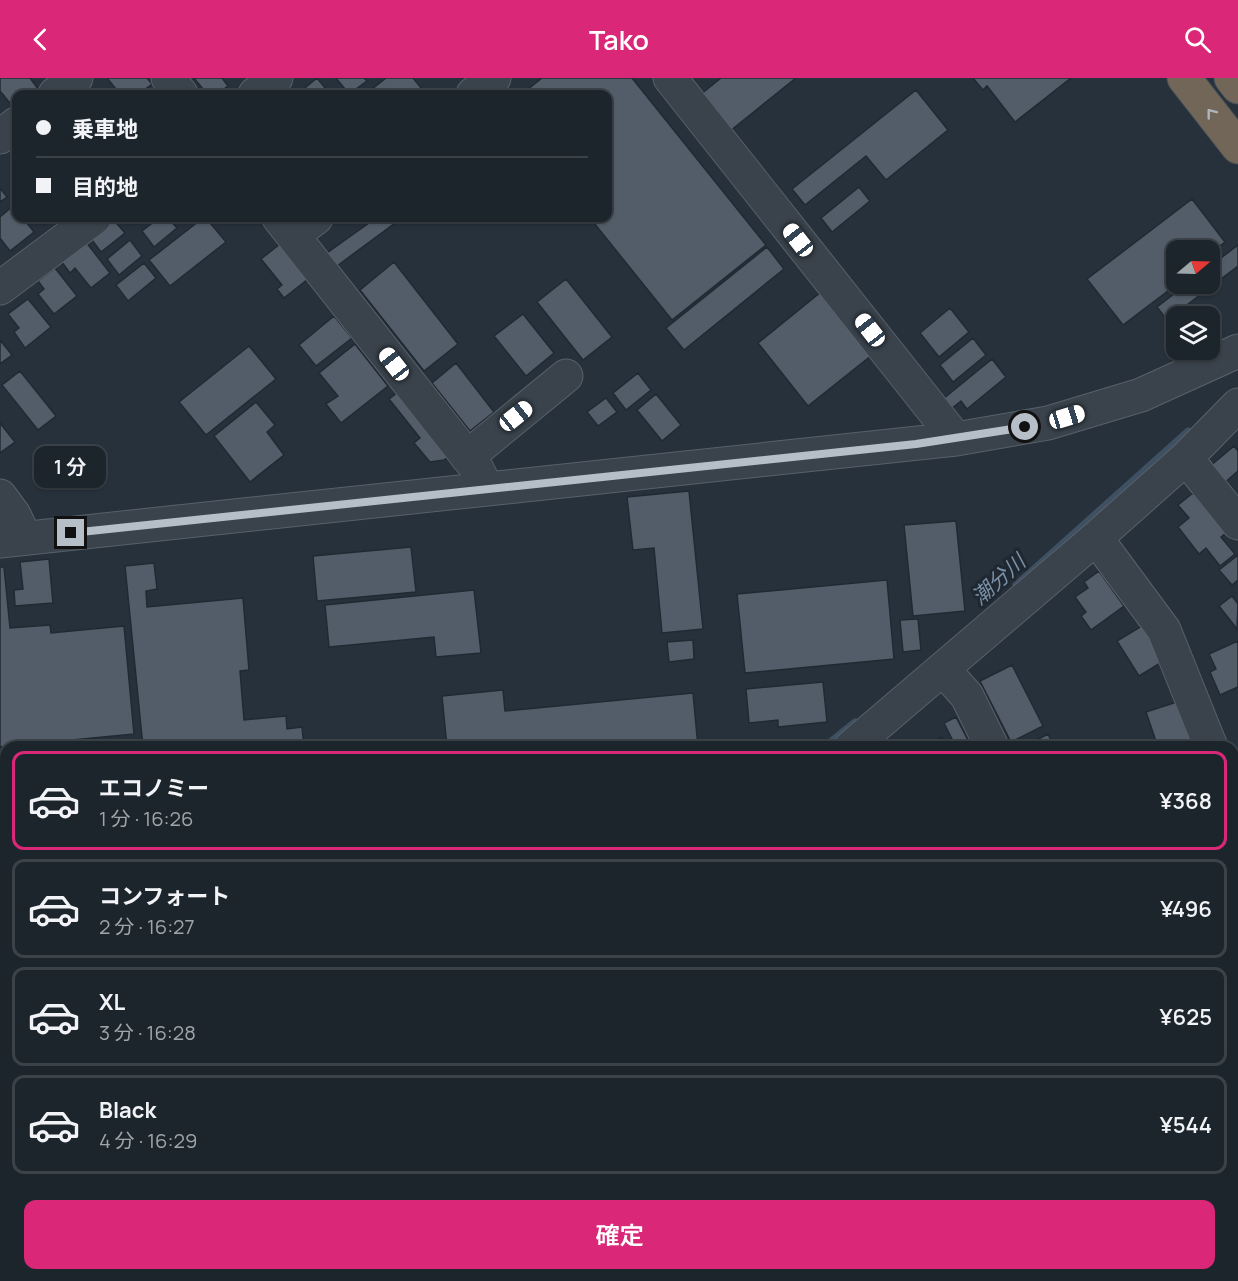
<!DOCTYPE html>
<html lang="ja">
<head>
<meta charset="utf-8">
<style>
  :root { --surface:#1d252c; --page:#2a3138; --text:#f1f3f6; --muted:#a0a5a9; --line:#3b4248; --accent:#db2777 }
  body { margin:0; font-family:Manrope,"Noto Sans JP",sans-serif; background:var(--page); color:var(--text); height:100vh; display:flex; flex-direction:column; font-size:22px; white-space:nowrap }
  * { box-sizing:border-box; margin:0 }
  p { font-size:20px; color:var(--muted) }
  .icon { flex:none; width:33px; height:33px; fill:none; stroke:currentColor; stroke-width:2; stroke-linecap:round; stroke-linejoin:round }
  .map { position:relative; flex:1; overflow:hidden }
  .sheet { position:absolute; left:0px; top:663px; width:1239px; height:540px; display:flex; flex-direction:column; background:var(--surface); border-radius:18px 18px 0 0; box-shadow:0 2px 4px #0004,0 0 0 2px var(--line) }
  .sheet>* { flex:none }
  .guide { position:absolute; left:12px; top:12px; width:600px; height:132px; border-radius:12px; box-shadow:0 2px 4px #0004,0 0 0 2px var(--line); display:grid; align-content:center; height:132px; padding:0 24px; background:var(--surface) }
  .needle { width:39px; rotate:71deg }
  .tools { position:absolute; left:1166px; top:162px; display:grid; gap:12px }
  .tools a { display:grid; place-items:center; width:54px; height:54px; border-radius:12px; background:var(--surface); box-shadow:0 2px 4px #0004,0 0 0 2px var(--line); font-size:30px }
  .end { position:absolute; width:27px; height:27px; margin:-14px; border:8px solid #b6bec7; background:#111; box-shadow:0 0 0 3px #111 }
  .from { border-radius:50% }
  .bubble { position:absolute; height:42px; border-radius:12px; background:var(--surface); box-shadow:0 2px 4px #0004,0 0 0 2px var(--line); font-size:20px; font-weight:600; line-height:42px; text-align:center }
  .car { position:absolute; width:18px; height:36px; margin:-18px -9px; border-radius:8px; box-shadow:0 0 4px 2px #0007; background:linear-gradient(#fff 24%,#345 0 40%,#fff 0 76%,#345 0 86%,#fff 0) }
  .guide b { display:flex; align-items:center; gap:21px; height:57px; font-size:22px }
  .guide b+b { border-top:2px solid var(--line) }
  .guide i { width:15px; height:15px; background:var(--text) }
  ul { padding:10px 0 0; list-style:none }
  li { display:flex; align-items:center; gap:18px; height:99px; margin:0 12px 9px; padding:0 12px; border:3px solid var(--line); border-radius:12px }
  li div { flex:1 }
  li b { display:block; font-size:22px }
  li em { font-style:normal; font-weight:600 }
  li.selected { border-color:var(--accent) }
  li>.icon { width:54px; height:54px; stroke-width:1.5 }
  .button { display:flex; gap:12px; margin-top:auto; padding:12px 24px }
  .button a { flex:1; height:69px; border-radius:12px; background:var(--accent); color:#fff; font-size:24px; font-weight:600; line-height:69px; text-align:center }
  header { display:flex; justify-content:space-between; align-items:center; height:78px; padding:0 24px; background:var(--accent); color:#fff; font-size:27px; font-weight:600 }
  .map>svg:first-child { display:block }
  .water { fill:#3e5062 }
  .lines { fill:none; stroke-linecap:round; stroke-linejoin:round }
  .stream { stroke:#3e5062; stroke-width:7 }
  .building { fill:#525d69; stroke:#212a33; stroke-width:1.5 }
  .minor-casing { stroke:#58616a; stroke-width:35 }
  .highway-casing { stroke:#454e57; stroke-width:35 }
  .minor { stroke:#3a434c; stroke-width:33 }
  .highway { stroke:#716658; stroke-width:33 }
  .oneway { stroke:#afb5bc }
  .route { stroke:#b6bec7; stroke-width:8 }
  .labels { text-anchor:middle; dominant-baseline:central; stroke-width:6; stroke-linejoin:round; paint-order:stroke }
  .water-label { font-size:21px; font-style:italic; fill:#7a90a7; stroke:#1f2831 }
</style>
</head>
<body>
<header><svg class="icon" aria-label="back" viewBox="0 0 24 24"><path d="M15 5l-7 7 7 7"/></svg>Tako<svg class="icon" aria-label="search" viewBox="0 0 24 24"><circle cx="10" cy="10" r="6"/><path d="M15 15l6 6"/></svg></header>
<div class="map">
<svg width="1238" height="1203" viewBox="0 0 1238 1203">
  <rect width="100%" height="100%" fill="#27313b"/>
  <path class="water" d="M1238,1018V1203H0V1048L6,1050V1197H1233V1019Z"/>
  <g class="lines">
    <path class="stream" d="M1016,507L1188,353
      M824,669L855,644
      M0,984L6,986"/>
  </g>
  <path class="building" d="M0,0H30L38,11L31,16H16V28L14,30L0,13Z
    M107,0H147L152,6L139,16H120Z
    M194,0H222L228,8L217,16H207Z
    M317,0L330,16H302L300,14Z
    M336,0H364L367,3L349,16Z
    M386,0H413L426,16H366Z
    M542,0H632L766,167L672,242L590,140H608V16H522Z
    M721,0H796L730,53L700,17Z
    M973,0H1071L1015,44L987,8L983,12Z
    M916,12L948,52L886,102L866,78L805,127L792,111Z
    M859,109L870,123L832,154L821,140Z
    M0,110L7,119L0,124Z
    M1192,121L1225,164L1209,176V172H1176L1177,206L1123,247L1087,201Z
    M13,128L16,132V140H23L34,154L10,173L0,160V139Z
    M38,140H54L44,147Z
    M112,140L125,155L101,174L89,158Z
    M131,140H145L136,146Z
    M159,140H168L177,150L154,169L142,153Z
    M203,140H206L226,164L170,208L149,182Z
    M376,140H391L395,145L337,188L327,175Z
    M130,162L142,178L119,197L107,181Z
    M86,164L110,195L91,210L75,190L70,195L61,183Z
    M280,166L308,201L284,220L277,211L282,207L261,181Z
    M1238,167V188L1167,242L1157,229L1187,206H1209V189Z
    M767,169L784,191L684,272L666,250Z
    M394,184L458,266L424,293L360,212Z
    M144,185L156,200L128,223L116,207Z
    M55,190L77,218L54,236L38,216L44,211L38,203Z
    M566,201L612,259L583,282L537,224Z
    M821,214L872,277L808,328L758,265Z
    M28,221L51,249L25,270L14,254L19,250L8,236Z
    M950,230L969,254L939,279L920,255Z
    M523,236L554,275L526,298L494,258Z
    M334,238L352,260L316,288L299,267Z
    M973,260L986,277L953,304L940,287Z
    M0,262L12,277L0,286Z
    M355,266L388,308L341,345L326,326L338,318L319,295Z
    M249,268L276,301L206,357L179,324Z
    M992,281L1006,299L967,331L961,323L951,331L943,321Z
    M456,285L494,334L470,353L432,305Z
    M20,293L56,338L38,352L2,307Z
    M638,295L651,312L626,332L613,315Z
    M401,312L452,376L444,382L430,384L414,365L420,360L389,321Z
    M656,316L681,347L662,363L637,332Z
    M606,320L617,334L598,348L587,334Z
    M256,324L275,347L267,354L284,377L250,404L214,358Z
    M0,345L15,364L0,375Z
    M1234,368L1238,373V393L1223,406L1209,389Z
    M689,413L703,551L662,555L654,470L633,472L627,419Z
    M1193,415L1226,455L1221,459L1235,476L1220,488L1206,470L1199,476L1178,449L1189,440L1178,427Z
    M956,443L965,533L913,538L904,447Z
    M411,469L416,514L317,523L313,478Z
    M1238,477V502L1232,507L1219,492Z
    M49,481L53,525L15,528L14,512L23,511L20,484Z
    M154,485L157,511L146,513L147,529L243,520L249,592L240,593L244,642L286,638L287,651L302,649L304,669H143L125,488Z
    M0,489H4L10,550L50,547L51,555L124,548L134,656L0,669Z
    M1099,493L1124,528L1091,552L1081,538L1086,534L1075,519L1088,510L1084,504Z
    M887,502L894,581L745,595L737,516Z
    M474,512L481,575L436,579L434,559L329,569L325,527Z
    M1232,518L1238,526L1237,551L1219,528Z
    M918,541L921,572L903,574L900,542Z
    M1145,546L1167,581L1139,598L1117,563Z
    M693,562L694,581L669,584L667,564Z
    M1238,563V609L1220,617L1210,594L1216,591L1209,576Z
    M1012,587L1043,648L1011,664L980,603Z
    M823,604L827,644L778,649V642L749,645L746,611Z
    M503,612L505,633L693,615L698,669H447L442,618Z
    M1183,622L1199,669H1158L1146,634Z
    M956,639L971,668L968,669H956L944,645Z
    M1048,656L1054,669H1023Z
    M942,659L947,669H922Z
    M1238,833V894L1233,896V835Z"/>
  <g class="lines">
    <defs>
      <path id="minor" d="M168,0L181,16
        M670,0L956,361
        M55,16L76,0
        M255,16L276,0
        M473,16L494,0
        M0,59L16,46
        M279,140L477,391L487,411
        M293,157L316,140
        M0,210L94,140
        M467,379L566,298
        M1186,380L1238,445
        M0,418L14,437L25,460
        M1096,460L1164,552L1211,669
        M0,463L956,361L1048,345L1141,317L1238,273
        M943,591L967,618L992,669
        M851,669L1096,460L1186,380L1238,327
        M1233,739L1238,756
        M1233,955L1238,954
        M0,1020L6,1022
        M598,1197V1203"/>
      <path id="highway" d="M1184,0L1238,69
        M1231,0L1238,9"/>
    </defs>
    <use href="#minor" class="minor-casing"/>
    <use href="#highway" class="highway-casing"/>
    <use href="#minor" class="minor"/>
    <use href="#highway" class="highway"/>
  </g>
  <defs><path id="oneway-chevron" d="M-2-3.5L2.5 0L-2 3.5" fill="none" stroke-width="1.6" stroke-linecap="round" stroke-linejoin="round" transform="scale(1.5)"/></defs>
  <use class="oneway" href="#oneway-chevron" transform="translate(1211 35) rotate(-128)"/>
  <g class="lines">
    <path class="route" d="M71,455L916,366L1025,349"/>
  </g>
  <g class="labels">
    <g class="water-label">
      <text transform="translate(998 501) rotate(-42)">潮分川</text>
    </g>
  </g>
</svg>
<div class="tools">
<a><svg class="needle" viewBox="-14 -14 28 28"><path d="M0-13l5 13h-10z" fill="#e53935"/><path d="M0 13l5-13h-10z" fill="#a0a5a9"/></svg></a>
<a><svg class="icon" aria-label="layers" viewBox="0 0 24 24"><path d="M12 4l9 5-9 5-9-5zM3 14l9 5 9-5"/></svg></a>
</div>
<i class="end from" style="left:1025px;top:349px"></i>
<i class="end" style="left:71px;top:455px"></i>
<div class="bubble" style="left:34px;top:368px;width:72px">1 分</div>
<i class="car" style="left:798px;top:162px;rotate:322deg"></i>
<i class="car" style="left:870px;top:252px;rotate:322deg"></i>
<i class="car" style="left:394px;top:286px;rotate:322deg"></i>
<i class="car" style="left:516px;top:338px;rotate:51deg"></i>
<i class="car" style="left:1067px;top:339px;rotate:73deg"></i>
<div class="guide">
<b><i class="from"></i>乗車地</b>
<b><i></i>目的地</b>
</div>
<section class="sheet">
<ul>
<li class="selected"><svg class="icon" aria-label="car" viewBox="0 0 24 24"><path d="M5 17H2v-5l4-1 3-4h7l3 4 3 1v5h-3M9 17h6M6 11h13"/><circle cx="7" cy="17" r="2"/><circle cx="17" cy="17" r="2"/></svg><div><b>エコノミー</b><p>1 分 · 16:26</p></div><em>¥368</em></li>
<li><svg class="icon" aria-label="car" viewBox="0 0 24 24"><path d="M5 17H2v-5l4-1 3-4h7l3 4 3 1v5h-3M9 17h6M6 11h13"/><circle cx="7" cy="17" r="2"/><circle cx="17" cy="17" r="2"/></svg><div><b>コンフォート</b><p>2 分 · 16:27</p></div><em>¥496</em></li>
<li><svg class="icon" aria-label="car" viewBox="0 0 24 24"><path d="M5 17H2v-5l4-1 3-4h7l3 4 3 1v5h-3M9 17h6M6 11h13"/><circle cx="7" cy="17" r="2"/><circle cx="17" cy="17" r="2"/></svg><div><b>XL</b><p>3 分 · 16:28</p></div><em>¥625</em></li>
<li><svg class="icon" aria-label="car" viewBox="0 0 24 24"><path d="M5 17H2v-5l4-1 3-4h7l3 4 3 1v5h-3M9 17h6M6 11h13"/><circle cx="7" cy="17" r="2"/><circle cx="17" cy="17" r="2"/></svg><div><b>Black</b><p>4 分 · 16:29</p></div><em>¥544</em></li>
</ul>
<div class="button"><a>確定</a></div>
</section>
</div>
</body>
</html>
